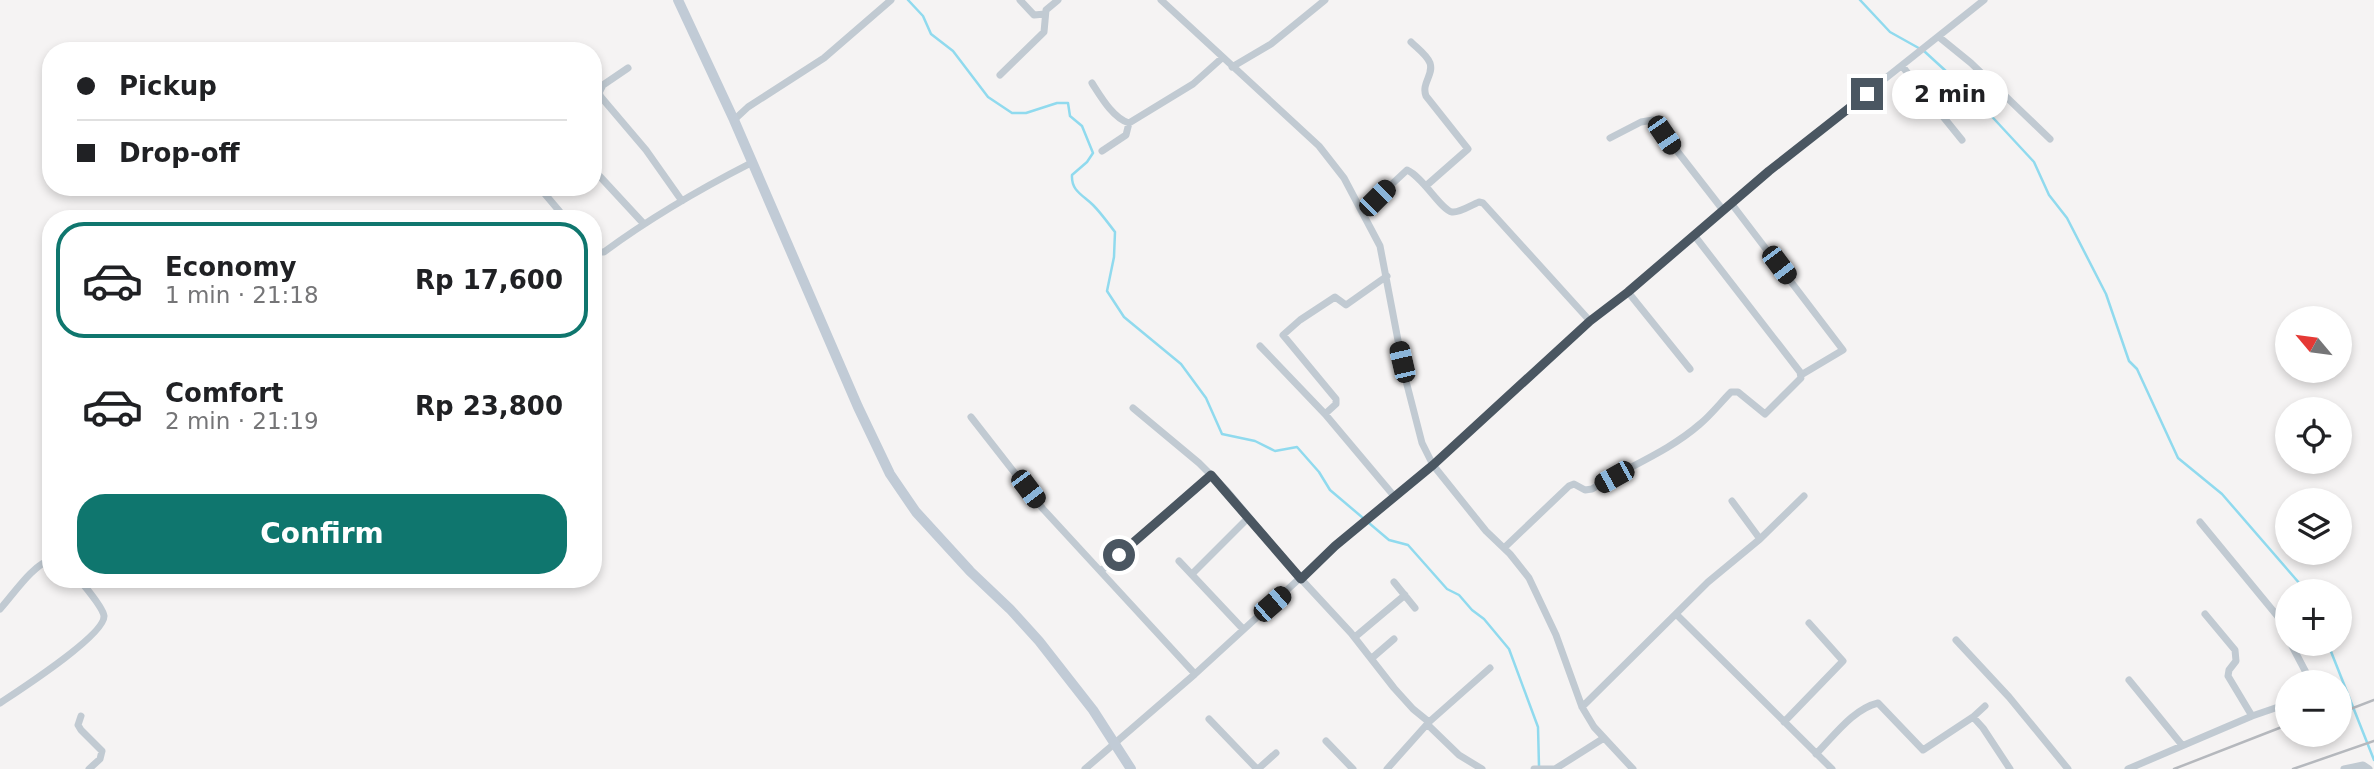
<!DOCTYPE html>
<html lang="en">
<head>
<meta charset="utf-8">
<style>
  :root { --surface:#fff; --page:#f2f2f2; --text:#202124; --muted:#757577; --line:#e0e0e0; --accent:#0f766e }
  body { margin:0; font-family:"DejaVu Sans",sans-serif; background:var(--page); color:var(--text); height:100vh; display:flex; flex-direction:column; font-size:26px; white-space:nowrap }
  * { box-sizing:border-box; margin:0 }
  p { font-size:23px; color:var(--muted) }
  .icon { flex:none; width:38px; height:38px; fill:none; stroke:currentColor; stroke-width:2; stroke-linecap:round; stroke-linejoin:round }
  .map { position:relative; flex:1; overflow:hidden }
  .sheet { position:absolute; left:42px; top:210px; width:560px; height:378px; display:flex; flex-direction:column; background:var(--surface); border-radius:28px; box-shadow:0 4px 10px #0003 }
  .sheet>* { flex:none }
  .hud { position:absolute; left:42px; top:42px; width:560px; height:154px; border-radius:28px; box-shadow:0 4px 10px #0003; display:grid; align-content:center; height:154px; padding:0 35px; background:var(--surface) }
  .needle { width:46px; rotate:299deg }
  .fabs { position:absolute; left:2275px; top:306px; display:grid; gap:14px }
  .fabs a { display:grid; place-items:center; width:77px; height:77px; border-radius:50%; background:var(--surface); box-shadow:0 4px 10px #0003; font-size:35px }
  .end { position:absolute; width:32px; height:32px; margin:-16px; border:9px solid #4a5661; background:#fff; box-shadow:0 0 0 4px #fff }
  .from { border-radius:50% }
  .bubble { position:absolute; height:49px; border-radius:24px; background:var(--surface); box-shadow:0 4px 10px #0003; font-size:23px; font-weight:700; line-height:49px; text-align:center }
  .car { position:absolute; width:21px; height:42px; margin:-21px -10px; border-radius:9px; box-shadow:0 0 5px 2px #0007; background:linear-gradient(#222 24%,#8ab4d8 0 40%,#222 0 76%,#8ab4d8 0 86%,#222 0) }
  .hud b { display:flex; align-items:center; gap:24px; height:66px; font-size:26px }
  .hud b+b { border-top:2px solid var(--line) }
  .hud i { width:18px; height:18px; background:var(--text) }
  ul { padding:12px 0 0; list-style:none }
  li { display:flex; align-items:center; gap:21px; height:116px; margin:0 14px 10px; padding:0 21px; border:4px solid transparent; border-radius:28px }
  li div { flex:1 }
  li b { display:block; font-size:26px }
  li em { font-style:normal; font-weight:700 }
  li.on { border-color:var(--accent) }
  li>.icon { width:63px; height:63px; stroke-width:1.5 }
  .action { display:flex; gap:14px; margin-top:auto; padding:14px 35px }
  .action a { flex:1; height:80px; border-radius:28px; background:var(--accent); color:#fff; font-size:28px; font-weight:700; line-height:80px; text-align:center }
  .map>svg:first-child { display:block }
  .lines { fill:none; stroke-linecap:round; stroke-linejoin:round }
  .stream { stroke:#90daee; stroke-width:2.5 }
  .street { stroke:#c1cad2; stroke-width:7 }
  .secondary { stroke:#c1cbd6; stroke-width:10 }
  .rail { stroke:#b5b8bd; stroke-width:2.5 }
  .route { stroke:#4a5661; stroke-width:9 }
</style>
</head>
<body>
<div class="map">
<svg width="2374" height="769" viewBox="0 0 2374 769">
  <rect width="100%" height="100%" fill="#f5f3f3"/>
  <g class="lines">
    <path class="stream" d="M908,0L923,16L931,34L953,51L988,97L1012,113H1026L1057,103H1068L1070,116L1082,126L1093,153L1087,162L1072,175C1071,191 1083,195 1093,205C1101,213 1108,223 1115,232L1114,257L1107,291L1124,317L1181,364L1206,398L1222,434L1255,441L1275,451L1297,447L1319,472L1330,490L1389,540L1408,545L1447,589L1459,595L1472,610L1484,619L1509,649L1538,727L1539,766
      M1860,0L1890,32L1924,51L1971,94L2034,162L2049,195L2067,218L2106,294L2129,361L2137,369L2178,458L2222,494L2307,592
      M2328,644L2374,760"/>
    <path class="street" d="M1020,0L1034,15L1045,14
      M1161,0L1319,146L1344,178L1380,246L1405,377L1422,443L1433,465L1486,531L1510,554L1529,578L1556,635L1582,707L1594,727L1633,769
      M1939,37L1971,63L2050,139
      M1411,42C1417,48 1427,55 1430,63C1434,75 1421,83 1426,96L1468,149L1427,185
      M1902,66L1962,140
      M1232,67L1271,44L1325,0
      M628,68L603,85L599,93L601,97L646,150L682,201
      M1000,75L1044,32L1046,10L1058,0
      M1092,83C1101,97 1113,118 1129,123L1193,84L1222,58
      M734,120L748,107L824,58L891,0
      M1610,138L1641,122L1653,120L1723,210
      M1102,151L1126,135L1129,123
      M593,169L643,223
      M539,187L566,219
      M1731,203L1843,350L1801,375
      M1363,211L1407,170C1423,177 1441,210 1452,212C1460,213 1471,205 1479,202L1483,203L1590,321
      M593,249L599,252H604C650,218 700,189 751,163
      M1628,292L1690,369
      M1260,346L1325,414L1394,496
      M1133,408L1199,463L1227,491L1301,579L1351,633L1394,688L1413,709L1429,722
      M1325,414L1336,404V399L1283,335L1300,320L1335,297L1346,305L1387,276
      M971,417L1043,509L1195,674
      M1732,501L1760,539
      M2200,522L2279,618L2287,636
      M1504,548L1569,486L1574,484L1585,490L1592,489C1627,467 1668,452 1700,424C1711,415 1721,402 1731,392H1738L1765,414L1801,378L1800,372L1694,235
      M1179,561L1243,629
      M1101,571L1211,475
      M1192,574L1248,518
      M1394,582L1415,608
      M0,609C13,595 33,564 51,560
      M1676,614L1832,769
      M2205,614L2235,650L2236,661L2229,670L2228,676L2252,716
      M1355,637L1405,595
      M1956,640L2009,697L2068,769
      M2291,644L2311,682
      M1372,658L1394,639
      M2129,680L2182,745
      M0,703C18,691 105,635 104,616C103,607 85,587 79,579
      M1582,707L1708,582L1760,539L1804,496
      M81,716L78,725L81,730L102,751L100,759L89,769
      M1973,717L1985,706
      M1209,719L1257,769
      M1784,722L1843,661L1809,623
      M1427,724L1459,755L1482,769
      M1326,741L1353,769
      M1816,754C1834,736 1853,709 1878,703L1923,750L1973,717L1983,728L2010,769
      M1085,769L1195,674L1335,546L1433,465L1590,321L1628,292L1769,171L1984,0
      M1258,769L1276,753
      M1387,769L1429,722L1490,668
      M1534,769H1555
      M1555,769L1604,738
      M2128,769L2252,716L2287,704
      M2344,769L2363,765L2369,769"/>
    <path class="secondary" d="M678,0L734,120L858,407L890,474L916,512L970,571L1010,609L1039,641L1093,710L1131,769"/>
    <path class="rail" d="M2340,713L2374,700
      M2174,769L2287,725
      M2293,769L2374,741"/>
  </g>
  <g class="lines">
    <path class="route" d="M1119,555L1211,475L1301,579L1335,546L1433,465L1590,321L1628,292L1769,171L1867,94"/>
  </g>
</svg>
<div class="fabs">
<a><svg class="needle" viewBox="-14 -14 28 28"><path d="M0-13l5 13h-10z" fill="#e53935"/><path d="M0 13l5-13h-10z" fill="#757577"/></svg></a>
<a><svg class="icon" aria-label="locate" viewBox="0 0 24 24"><circle cx="12" cy="12" r="6"/><path d="M12 2v4M12 18v4M2 12h4M18 12h4"/></svg></a>
<a><svg class="icon" aria-label="layers" viewBox="0 0 24 24"><path d="M12 4l9 5-9 5-9-5zM3 14l9 5 9-5"/></svg></a>
<a>+</a>
<a>−</a>
</div>
<i class="end from" style="left:1119px;top:555px"></i>
<i class="end" style="left:1867px;top:94px"></i>
<div class="bubble" style="left:1892px;top:70px;width:116px">2 min</div>
<i class="car" style="left:1664px;top:135px;rotate:146deg"></i>
<i class="car" style="left:1377px;top:198px;rotate:45deg"></i>
<i class="car" style="left:1779px;top:265px;rotate:143deg"></i>
<i class="car" style="left:1402px;top:362px;rotate:347deg"></i>
<i class="car" style="left:1614px;top:477px;rotate:241deg"></i>
<i class="car" style="left:1028px;top:489px;rotate:143deg"></i>
<i class="car" style="left:1272px;top:604px;rotate:49deg"></i>
<div class="hud">
<b><i class="from"></i>Pickup</b>
<b><i></i>Drop-off</b>
</div>
<section class="sheet">
<ul>
<li class="on"><svg class="icon" aria-label="car" viewBox="0 0 24 24"><path d="M5 17H2v-5l4-1 3-4h7l3 4 3 1v5h-3M9 17h6M6 11h13"/><circle cx="7" cy="17" r="2"/><circle cx="17" cy="17" r="2"/></svg><div><b>Economy</b><p>1 min · 21:18</p></div><em>Rp 17,600</em></li>
<li><svg class="icon" aria-label="car" viewBox="0 0 24 24"><path d="M5 17H2v-5l4-1 3-4h7l3 4 3 1v5h-3M9 17h6M6 11h13"/><circle cx="7" cy="17" r="2"/><circle cx="17" cy="17" r="2"/></svg><div><b>Comfort</b><p>2 min · 21:19</p></div><em>Rp 23,800</em></li>
</ul>
<div class="action"><a>Confirm</a></div>
</section>
</div>
</body>
</html>
